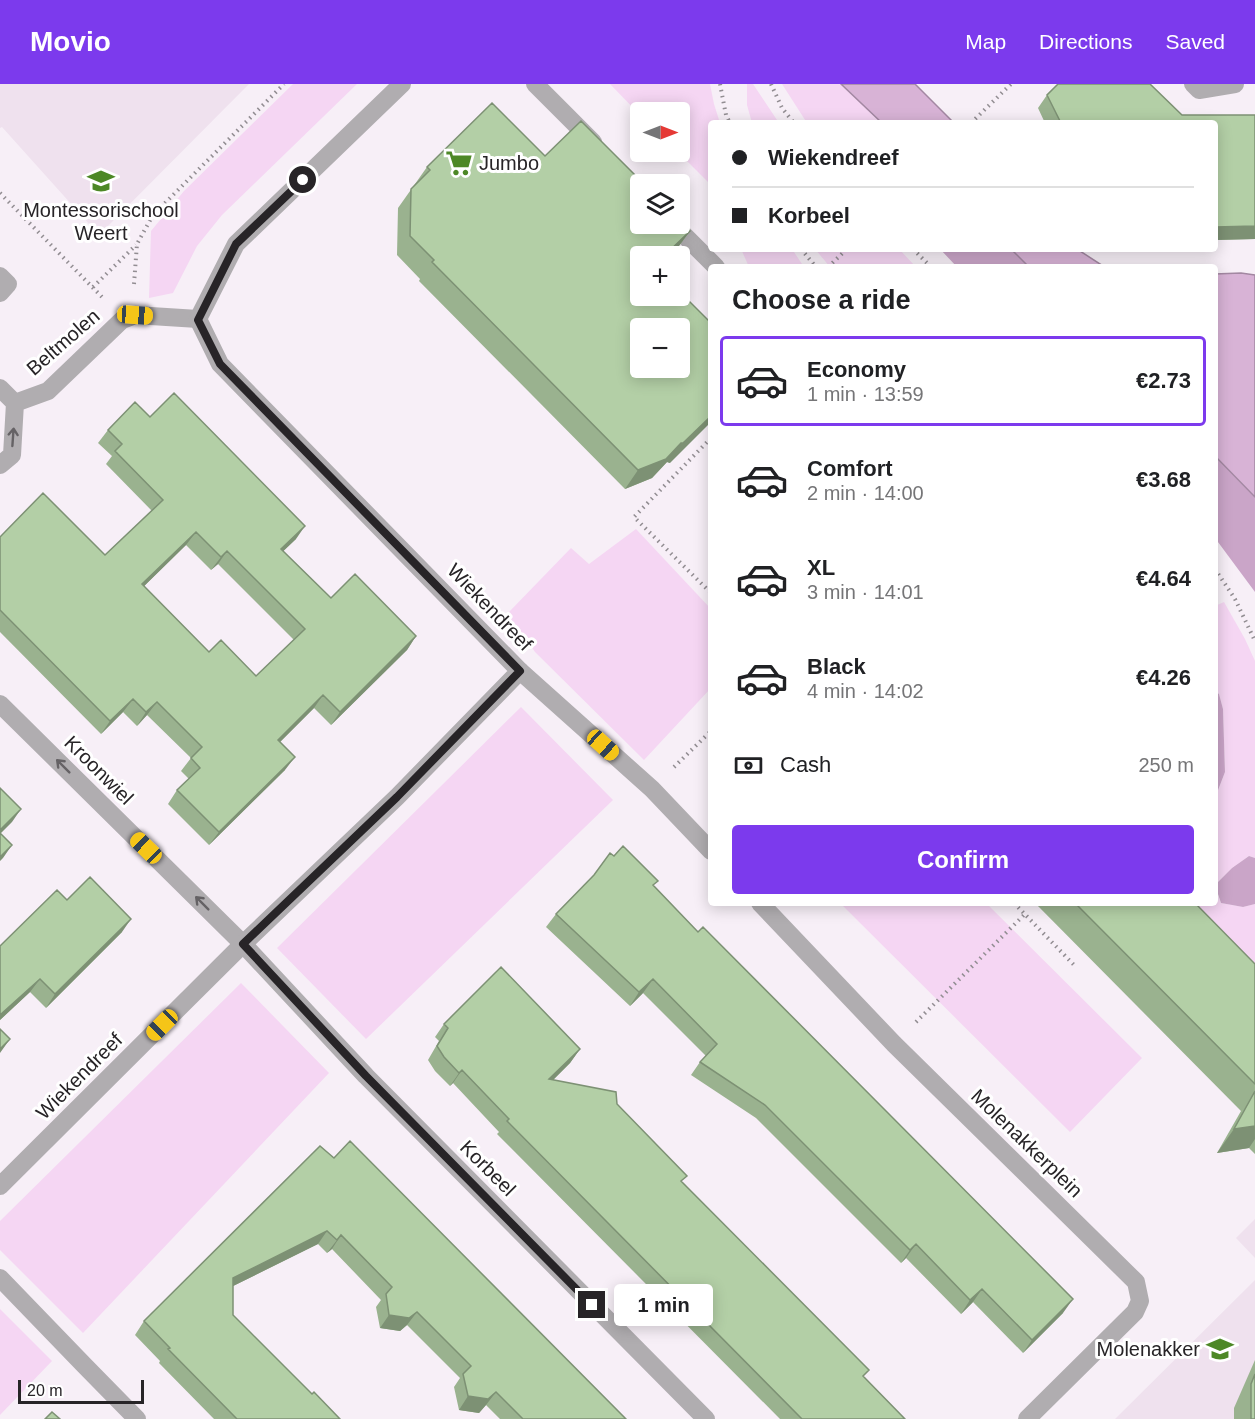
<!DOCTYPE html>
<html lang="en">
<head>
<meta charset="utf-8">
<style>
  :root { --surface:#fff; --page:#f6f6f6; --text:#202124; --muted:#757577; --line:#e0e0e0; --accent:#7c3aed }
  body { margin:0; font-family:Arial,sans-serif; background:var(--page); color:var(--text); height:100vh; display:flex; flex-direction:column; font-size:22px; white-space:nowrap }
  * { box-sizing:border-box; margin:0 }
  p { font-size:20px; color:var(--muted) }
  .icon { flex:none; width:33px; height:33px; fill:none; stroke:currentColor; stroke-width:2; stroke-linecap:round; stroke-linejoin:round }
  .map { position:relative; flex:1; overflow:hidden }
  .details { position:absolute; left:708px; top:180px; width:510px; height:642px; display:flex; flex-direction:column; background:var(--surface); border-radius:6px; box-shadow:0 3px 15px #0003 }
  .details>* { flex:none }
  .banner { position:absolute; left:708px; top:36px; width:510px; height:132px; border-radius:6px; box-shadow:0 3px 15px #0003; display:grid; align-content:center; height:132px; padding:0 24px; background:var(--surface) }
  .needle { width:39px; rotate:90deg }
  .controls { position:absolute; left:630px; top:18px; display:grid; gap:12px }
  .controls a { display:grid; place-items:center; width:60px; height:60px; border-radius:6px; background:var(--surface); box-shadow:0 3px 15px #0003; font-size:30px }
  .scale { position:absolute; left:18px; bottom:15px; width:126px; box-sizing:border-box; padding-left:6px; border:3px solid #272427; border-top:0; font-size:16px; line-height:21px; white-space:nowrap; color:#272427; -webkit-text-stroke:4px #fff; paint-order:stroke }
  .end { position:absolute; width:27px; height:27px; margin:-14px; border:8px solid #272427; background:#fff; box-shadow:0 0 0 3px #fff }
  .from { border-radius:50% }
  .bubble { position:absolute; height:42px; border-radius:6px; background:var(--surface); box-shadow:0 3px 15px #0003; font-size:20px; font-weight:700; line-height:42px; text-align:center }
  .car { position:absolute; width:18px; height:36px; margin:-18px -9px; border-radius:8px; box-shadow:0 0 4px 2px #0007; background:linear-gradient(#f5c518 24%,#345 0 40%,#f5c518 0 76%,#345 0 86%,#f5c518 0) }
  .banner b { display:flex; align-items:center; gap:21px; height:57px; font-size:22px }
  .banner b+b { border-top:2px solid var(--line) }
  .banner i { width:15px; height:15px; background:var(--text) }
  ul { padding:0; list-style:none }
  li { display:flex; align-items:center; gap:18px; height:90px; margin:0 12px 9px; padding:0 12px; border:3px solid transparent; border-radius:6px }
  li div { flex:1 }
  li b { display:block; font-size:22px }
  li em { font-style:normal; font-weight:700 }
  li.active { border-color:var(--accent) }
  li>.icon { width:54px; height:54px; stroke-width:1.5 }
  h2 { padding:0 24px; font-size:27px; line-height:72px }
  .pay { display:flex; align-items:center; gap:15px; height:66px; padding:0 24px; font-size:22px }
  .pay p { margin-inline-start:auto }
  .button { display:flex; gap:12px; margin-top:auto; padding:12px 24px }
  .button a { flex:1; height:69px; border-radius:6px; background:var(--accent); color:#fff; font-size:24px; font-weight:700; line-height:69px; text-align:center }
  header { display:flex; align-items:center; gap:36px; box-sizing:border-box; height:84px; padding:0 30px; background:var(--accent); color:#fff }
  header strong { font-size:28px }
  nav { display:flex; gap:33px; margin-inline-start:auto; font-size:21px }
  .map>svg:first-child { display:block }
  .built { fill:#efe1ee }
  .green { fill:#f5d6f3 }
  .forest { fill:#caa5c8 }
  .water { fill:#d8b3d6; stroke:#a388a2; stroke-width:1.5 }
  .lines { fill:none; stroke-linecap:round; stroke-linejoin:round }
  .path { stroke:#928d92; stroke-width:4; stroke-dasharray:1.5 4.5; stroke-linecap:butt }
  .service { stroke:#b0adb0; stroke-width:18 }
  .minor { stroke:#b0adb0; stroke-width:18 }
  .tertiary { stroke:#b0adb0; stroke-width:18 }
  .wall { fill:#9ab28f; fill-rule:evenodd }
  .shaded-wall { fill:#7d9174 }
  .building { fill:#b3cfa6; stroke:#7d9174; stroke-width:1.5; fill-rule:evenodd }
  .oneway { stroke:#656265 }
  .route { stroke:#272427; stroke-width:8 }
  .labels { text-anchor:middle; dominant-baseline:central; stroke-width:6; stroke-linejoin:round; paint-order:stroke }
  .poi-label { font-size:20px; fill:#272427; stroke:#fff; text-anchor:start }
  .street-label { font-size:20px; fill:#272427; stroke:#fff }
</style>
</head>
<body>
<header>
<strong>Movio</strong>
<nav><a>Map</a><a>Directions</a><a>Saved</a></nav>
</header>
<div class="map">
<svg width="1255" height="1335" viewBox="0 0 1255 1335">
  <rect width="100%" height="100%" fill="#f7eff7"/>
  <path class="built" d="M0,0H249L99,151L2,43L0,44Z
    M1255,1135V1174L1236,1154Z
    M1255,1196V1335H1115Z"/>
  <path class="green" d="M293,0H357L222,131L197,162L173,209L149,214L151,147L184,107Z
    M610,0H710L714,20L720,39H711V101L678,68H680V28H640V31Z
    M747,0H753L779,39H752L747,21Z
    M782,0H841L882,39H807Z
    M741,165H792L804,183H749Z
    M815,165H899L916,183H830Z
    M636,445L711,525V604L644,676L535,568L518,543L506,531L571,464L589,480Z
    M1224,518L1245,555L1255,577V774L1249,772L1232,784L1215,801V714L1225,688L1223,625L1219,610L1215,607V522Z
    M521,623L613,716L366,955L277,864Z
    M1215,804L1221,819L1243,823L1255,820V888L1182,819H1215Z
    M840,819H986L1142,974L1070,1048Z
    M241,899L329,989L83,1249L0,1166V1137Z
    M0,1225L52,1277L0,1331Z"/>
  <path class="forest" d="M940,165H1011L1029,183H957Z
    M1215,372L1255,413V508L1215,454Z
    M1215,607L1219,610L1223,625L1225,688L1215,714Z
    M1249,772L1255,774V820L1243,823L1221,819L1215,801L1232,784Z"/>
  <path class="water" d="M841,0H915L954,39H882Z
    M1011,165H1077L1103,182L1112,183H1029Z
    M1241,189L1255,191V413L1215,372V190Z"/>
  <g class="lines">
    <path class="path" d="M720,0L726,31L730,39
      M771,0L782,24L794,39
      M971,39L1011,0
      M0,109L103,214
      M801,165L816,183
      M913,165L931,183
      M828,183L847,165
      M134,200L137,160L153,131L284,0
      M93,203L136,161
      M711,354L634,433L711,509
      M1215,485L1235,515L1255,557
      M674,683L711,647
      M1014,819L1075,882
      M916,938L1025,830"/>
    <path class="service" d="M535,0L593,58
      M673,140L716,183
      M0,192L8,200L0,209"/>
    <path class="minor" d="M1193,0L1199,6L1235,0
      M0,304L15,319L48,307L122,236L135,231L198,235
      M0,381L12,371L15,319
      M520,587L652,705L711,767
      M0,620L243,860L366,992L706,1335
      M760,819L894,960L1136,1198L1140,1217L1135,1228L1027,1335
      M0,1194L84,1281L137,1335"/>
    <path class="tertiary" d="M0,1102L243,860L397,713L520,587L220,280L198,235L236,160L402,0"/>
  </g>
  <path class="wall" d="M1058,0H1150L1182,31H1255V155L1215,156V39H1045L1038,24L1047,11Z
    M545,72L690,147L676,166L669,172H640L670,379L667,378L652,394L625,405L419,197L420,195L397,171L398,124L427,83Z
    M150,333L296,455L283,467L331,514L416,552L407,566L331,641L314,624L280,658L285,686L209,761L168,720L177,706L189,695L181,687L191,674L147,631L137,642L123,628L101,650L0,548V453L105,471L152,427L106,380L112,372L98,359L108,346ZM186,461L211,486L218,480L294,556L256,592L209,568L144,502Z
    M654,802L1063,1229L1023,1269L973,1218L961,1230L906,1174L901,1179L756,1034L691,991L700,978L706,972L643,909L630,922L546,843L556,830Z
    M67,816L122,848L46,924L30,908L0,936V862Z
    M1035,819H1195L1255,880V1070L1249,1064L1217,1069L1241,1027Z
    M444,940L580,965L570,979L553,996L617,1020L682,1098L864,1293L905,1335H780L497,1050L499,1048L453,999L450,1002L435,987L428,976L439,957L435,953Z
    M334,1074L626,1335H500L486,1321L479,1329L459,1326L454,1303L460,1294L407,1241L400,1247L380,1244L376,1223L381,1216L332,1165L327,1169L318,1160L233,1202V1231L312,1310L340,1335H214L159,1279L160,1277L135,1251L144,1237Z
    M1255,1276V1335H1234V1324Z"/>
  <path class="shaded-wall" d="M1255,142V155L1215,156V143Z
    M690,147L676,166L669,172H664Z
    M711,332V338L670,379L667,378L652,394L625,405L638,386L681,359Z
    M305,442L296,455L272,478L281,465Z
    M196,448L186,461L133,513L142,500Z
    M227,467L218,480L211,486L221,473Z
    M416,552L407,566L331,641L340,628Z
    M323,611L314,624L269,669L278,656Z
    M133,615L123,628L101,650L110,637Z
    M157,618L147,631L137,642L146,628Z
    M295,673L285,686L209,761L219,748Z
    M21,725L12,738L0,750V746Z
    M12,761L3,774L0,777V773Z
    M131,835L122,848L46,924L55,910Z
    M40,895L30,908L0,936V931Z
    M653,895L643,909L630,922L639,908Z
    M10,955L0,969V965Z
    M580,965L570,979L540,1009L549,995Z
    M462,986L453,999L450,1002L459,989Z
    M1255,1042V1055L1249,1064L1217,1069L1234,1045Z
    M327,1147L318,1160L223,1207L233,1194Z
    M341,1151L332,1165L327,1169L337,1156Z
    M916,1160L906,1174L901,1179L910,1166Z
    M982,1205L973,1218L961,1230L970,1216Z
    M1073,1215L1063,1229L1023,1269L1032,1256Z
    M417,1228L407,1241L400,1247L380,1244L389,1231Z
    M496,1308L486,1321L479,1329L459,1326L468,1312Z"/>
  <path class="building" d="M1058,0H1150L1182,31H1255V142L1215,143V39H1061L1047,11Z
    M492,19L545,72L581,37L644,100H640V140H680V136L690,147L664,172H640V212H680V208L711,239V332L683,359H681L666,375L638,386L432,178L434,176L410,152L411,105L430,86L427,83ZM640,244H680V284H640Z
    M174,309L305,442L281,465L331,514L355,490L416,552L340,628L323,611L278,656L295,673L219,748L177,706L200,684L191,674L202,663L157,618L146,628L133,615L110,637L0,526V453L43,409L105,471L163,416L115,367L122,360L108,346L135,318L150,333ZM196,448L221,473L227,467L305,545L256,592L221,556L209,568L142,500Z
    M0,704L21,725L0,746Z
    M0,749L12,761L0,773Z
    M623,762L658,797L653,801L698,848L703,843L1073,1215L1032,1256L982,1205L970,1216L916,1160L910,1166L765,1021L700,978L717,960L653,895L639,908L556,830L594,791L610,769L614,772Z
    M90,793L131,835L55,910L40,895L0,931V862L57,806L67,816Z
    M1075,819H1195L1255,880V1000Z
    M501,883L580,965L549,995L616,1008L617,1020L687,1092L681,1097L869,1286L863,1292L905,1335H802L507,1037L509,1035L462,986L459,989L444,973L437,962L448,944L444,940Z
    M0,945L10,955L0,965Z
    M1255,1007V1042L1234,1045Z
    M350,1057L626,1335H523L496,1308L488,1315L468,1312L463,1290L471,1282L417,1228L409,1234L389,1231L386,1210L392,1203L341,1151L337,1156L327,1147L233,1194V1231L312,1310L314,1308L340,1335H237L168,1265L170,1264L144,1237L320,1062L334,1074Z
    M1255,1290V1335H1251V1300Z
    M52,1328L60,1335H45Z"/>
  <defs><path id="oneway-shaft" d="M-6 0H5M1.5-3L5.5 0L1.5 3" fill="none" stroke-width="1.6" stroke-linecap="round" stroke-linejoin="round" transform="scale(1.5)"/></defs>
  <g class="oneway">
    <use href="#oneway-shaft" transform="translate(13 353) rotate(-86)"/>
    <use href="#oneway-shaft" transform="translate(63 682) rotate(-135)"/>
    <use href="#oneway-shaft" transform="translate(202 819) rotate(-135)"/>
  </g>
  <g class="lines">
    <path class="route" d="M303,96L236,160L198,236L220,280L520,587L397,713L243,860L366,992L592,1221"/>
  </g>
  <defs>
    <symbol id="supermarket-bare" viewBox="-9 -9 18 18"><path d="M-6-5.5h2.5l.6 2H6L4.5 2H-2.5L-4.4-4H-6ZM-1.5 3.2a1.3 1.3 0 1 0 .1 0ZM3 3.2a1.3 1.3 0 1 0 .1 0Z" fill="#4d8826" stroke="#fff" stroke-width="2.5" paint-order="stroke"/></symbol>
    <symbol id="school-bare" viewBox="-9 -9 18 18"><path d="M0-5L7-2L0 1L-7-2ZM-4 1L0 2.5L4 1V4Q0 6-4 4Z" fill="#4d8826" stroke="#fff" stroke-width="2.5" paint-order="stroke"/></symbol>
  </defs>
  <g fill-rule="evenodd">
    <use href="#supermarket-bare" x="440" y="60" width="38" height="38"/>
    <use href="#school-bare" x="82" y="78" width="38" height="38"/>
    <use href="#school-bare" x="1201" y="1246" width="38" height="38"/>
  </g>
  <g class="labels">
    <g class="poi-label">
      <text x="479" y="79">Jumbo</text>
      <text x="101" y="126" text-anchor="middle">Montessorischool<tspan x="101" dy="23">Weert</tspan></text>
      <text x="1200" y="1265" text-anchor="end">Molenakker</text>
    </g>
    <g class="street-label">
      <text transform="translate(63 258) rotate(-41)">Beltmolen</text>
      <text transform="translate(490 523) rotate(46)">Wiekendreef</text>
      <text transform="translate(99 686) rotate(45)">Kroonwiel</text>
      <text transform="translate(79 992) rotate(-45)">Wiekendreef</text>
      <text transform="translate(1027 1059) rotate(44)">Molenakkerplein</text>
      <text transform="translate(488 1084) rotate(45)">Korbeel</text>
    </g>
  </g>
</svg>
<div class="controls">
<a><svg class="needle" viewBox="-14 -14 28 28"><path d="M0-13l5 13h-10z" fill="#e53935"/><path d="M0 13l5-13h-10z" fill="#757577"/></svg></a>
<a><svg class="icon" aria-label="layers" viewBox="0 0 24 24"><path d="M12 4l9 5-9 5-9-5zM3 14l9 5 9-5"/></svg></a>
<a>+</a>
<a>−</a>
</div>
<div class="scale">20 m</div>
<i class="end from" style="left:303px;top:96px"></i>
<i class="end" style="left:592px;top:1221px"></i>
<div class="bubble" style="left:614px;top:1200px;width:99px">1 min</div>
<i class="car" style="left:135px;top:231px;rotate:94deg"></i>
<i class="car" style="left:603px;top:661px;rotate:132deg"></i>
<i class="car" style="left:146px;top:764px;rotate:314deg"></i>
<i class="car" style="left:162px;top:941px;rotate:225deg"></i>
<div class="banner">
<b><i class="from"></i>Wiekendreef</b>
<b><i></i>Korbeel</b>
</div>
<section class="details">
<h2>Choose a ride</h2>
<ul>
<li class="active"><svg class="icon" aria-label="car" viewBox="0 0 24 24"><path d="M5 17H2v-5l4-1 3-4h7l3 4 3 1v5h-3M9 17h6M6 11h13"/><circle cx="7" cy="17" r="2"/><circle cx="17" cy="17" r="2"/></svg><div><b>Economy</b><p>1 min · 13:59</p></div><em>€2.73</em></li>
<li><svg class="icon" aria-label="car" viewBox="0 0 24 24"><path d="M5 17H2v-5l4-1 3-4h7l3 4 3 1v5h-3M9 17h6M6 11h13"/><circle cx="7" cy="17" r="2"/><circle cx="17" cy="17" r="2"/></svg><div><b>Comfort</b><p>2 min · 14:00</p></div><em>€3.68</em></li>
<li><svg class="icon" aria-label="car" viewBox="0 0 24 24"><path d="M5 17H2v-5l4-1 3-4h7l3 4 3 1v5h-3M9 17h6M6 11h13"/><circle cx="7" cy="17" r="2"/><circle cx="17" cy="17" r="2"/></svg><div><b>XL</b><p>3 min · 14:01</p></div><em>€4.64</em></li>
<li><svg class="icon" aria-label="car" viewBox="0 0 24 24"><path d="M5 17H2v-5l4-1 3-4h7l3 4 3 1v5h-3M9 17h6M6 11h13"/><circle cx="7" cy="17" r="2"/><circle cx="17" cy="17" r="2"/></svg><div><b>Black</b><p>4 min · 14:02</p></div><em>€4.26</em></li>
</ul>
<div class="pay"><svg class="icon" aria-label="cash" viewBox="0 0 24 24"><path d="M3 7h18v10H3z"/><circle cx="12" cy="12" r="2"/></svg>Cash<p>250 m</p></div>
<div class="button"><a>Confirm</a></div>
</section>
</div>
</body>
</html>
